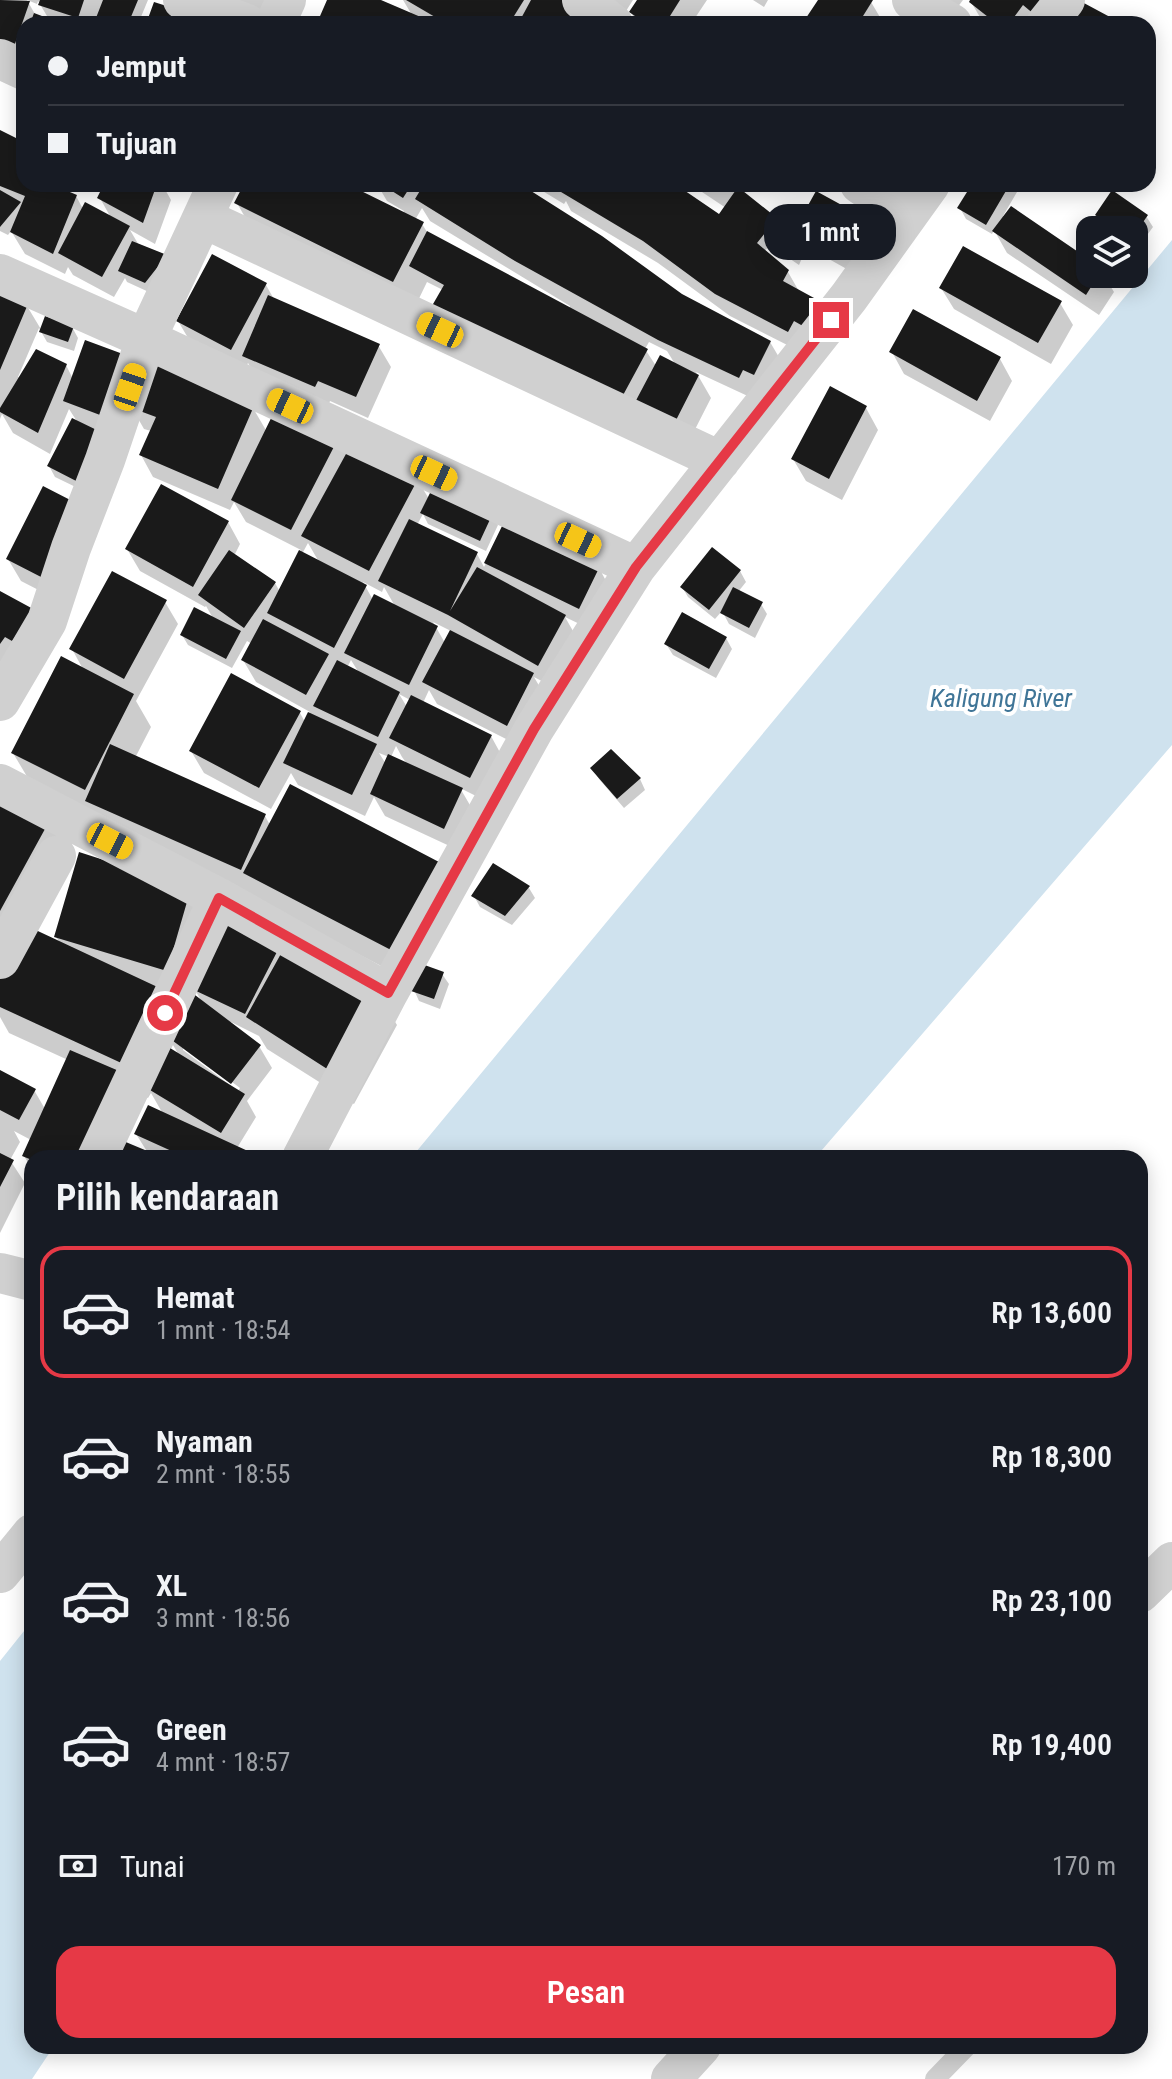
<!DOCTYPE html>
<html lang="id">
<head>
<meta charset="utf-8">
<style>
  :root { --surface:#171b24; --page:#242831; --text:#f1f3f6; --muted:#9ea1a6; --line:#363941; --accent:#e63946 }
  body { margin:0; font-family:"Roboto Condensed",sans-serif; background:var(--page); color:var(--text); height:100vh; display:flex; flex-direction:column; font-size:30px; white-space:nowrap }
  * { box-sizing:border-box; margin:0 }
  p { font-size:26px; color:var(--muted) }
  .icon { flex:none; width:44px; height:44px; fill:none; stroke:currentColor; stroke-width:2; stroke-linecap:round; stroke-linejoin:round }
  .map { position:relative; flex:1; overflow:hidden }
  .drawer { position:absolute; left:24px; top:1150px; width:1124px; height:904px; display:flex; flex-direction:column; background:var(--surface); border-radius:24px; box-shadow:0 4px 20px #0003 }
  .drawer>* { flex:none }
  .top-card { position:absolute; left:16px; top:16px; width:1140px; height:176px; border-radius:24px; box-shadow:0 4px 20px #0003; display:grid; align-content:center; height:176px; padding:0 32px; background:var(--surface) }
  .tools { position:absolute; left:1076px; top:216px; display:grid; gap:16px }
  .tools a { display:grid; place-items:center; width:72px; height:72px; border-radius:16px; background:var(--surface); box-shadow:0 4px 20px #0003; font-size:40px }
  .end { position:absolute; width:36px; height:36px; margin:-18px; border:10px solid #e63946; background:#fff; box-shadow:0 0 0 4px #fff }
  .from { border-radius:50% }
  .bubble { position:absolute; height:56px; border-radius:24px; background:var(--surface); box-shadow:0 4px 20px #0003; font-size:26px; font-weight:600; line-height:56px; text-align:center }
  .car { position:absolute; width:24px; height:48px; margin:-24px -12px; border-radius:10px; box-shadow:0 0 6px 2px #0007; background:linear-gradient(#f5c518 24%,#345 0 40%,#f5c518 0 76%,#345 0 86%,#f5c518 0) }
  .top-card b { display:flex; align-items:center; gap:28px; height:76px; font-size:30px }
  .top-card b+b { border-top:2px solid var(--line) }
  .top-card i { width:20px; height:20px; background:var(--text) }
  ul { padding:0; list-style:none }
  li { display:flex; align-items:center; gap:24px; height:132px; margin:0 16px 12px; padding:0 16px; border:4px solid transparent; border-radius:24px }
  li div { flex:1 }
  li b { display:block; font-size:30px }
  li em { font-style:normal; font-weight:600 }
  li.current { border-color:var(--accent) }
  li>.icon { width:72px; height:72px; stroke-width:1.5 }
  h2 { padding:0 32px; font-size:36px; line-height:96px }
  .pay { display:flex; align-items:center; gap:20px; height:88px; padding:0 32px; font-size:30px }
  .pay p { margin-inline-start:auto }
  .cta { display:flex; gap:16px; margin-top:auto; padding:16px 32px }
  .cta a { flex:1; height:92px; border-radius:24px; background:var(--accent); color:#fff; font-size:32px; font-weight:600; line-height:92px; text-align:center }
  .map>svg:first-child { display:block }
  .water { fill:#cfe2ee }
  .shadow { fill:#0003; fill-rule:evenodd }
  .building { fill:#1a1a1a }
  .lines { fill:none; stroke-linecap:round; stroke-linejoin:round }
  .service { stroke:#d0d0d0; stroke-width:20 }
  .minor { stroke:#d0d0d0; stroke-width:40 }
  .route { stroke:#e63946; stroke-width:10 }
  .labels { text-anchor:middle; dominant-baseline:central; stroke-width:8; stroke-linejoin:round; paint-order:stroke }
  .water-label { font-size:26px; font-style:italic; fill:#3f7597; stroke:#fff }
</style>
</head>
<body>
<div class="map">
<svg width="1172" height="2079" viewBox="0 0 1172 2079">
  <rect width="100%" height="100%" fill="#fff"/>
  <path class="water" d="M1172,240V745L815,1158H411Z
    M32,1621V2046H54L32,2079H0V1661Z"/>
  <path class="shadow" d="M0,0H148L138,24H97L96,22L95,24H24V74ZM27,0L37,4L38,1L50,21L36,16Z
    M177,0H303L283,24Z
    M330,0H375L412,15L403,0H565L586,24H320Z
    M610,0H633L626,11Z
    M639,0H707L691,24H638L631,12Z
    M753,0H768L764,7Z
    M820,0H868L871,2L884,24H804Z
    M945,0H963L957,8Z
    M973,0H1075L1057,24H984L971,2Z
    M0,132L24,144V184H52L51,186L76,196L83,209L111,218L100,198L107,184H162L171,200L155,244L130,230L140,247L166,257L151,293L127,282L125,278L114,297L73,275L68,267L65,274L25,254L11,231L8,235L0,231Z
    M72,184H87L84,191Z
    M246,184H342L402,214L404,211L387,201L377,184H517L681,296L770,342L783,364L752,398L696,372L711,398L685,449L443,290L427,282L412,313L255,235L237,203ZM422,208L430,221L570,306L569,309L429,235L422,224L415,220ZM649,342L667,351L675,364L656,366L645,349Z
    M531,184H670L718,216L726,208L690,184H740L744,191L743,194L776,220L782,230L764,252L788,272L800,293L823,306L801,352L730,316L658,263L571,211L566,201L564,204Z
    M974,184H1012L1017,192L1003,216L1090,263V274H1103L1114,292L1099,315L1007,253L994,230L992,234L966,219L960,208Z
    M1097,215L1146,216L1153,227L1137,249L1134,246V230H1110L1103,225Z
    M867,221L880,243L861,277L811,249L798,227Z
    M777,243L797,245L803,256L799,265L783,254Z
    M266,285L275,301L378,345L391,367L368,418L330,401L327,408L257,378L248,363L244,371L191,343L178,321Z
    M941,288L1060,303L1073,325L1051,364L954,309Z
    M0,295L27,306L42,331L72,327L78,338L74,351L47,342L39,328L18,377L21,378L66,365L73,379L253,408L267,432L278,409L417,479L429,499L492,515L498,525L486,551L428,524L423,514L417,525L477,554L484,567L506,523L599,568L611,590L592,630L565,617L577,638L551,686L534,677L545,696L520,746L437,704L429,690L423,703L491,736L503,758L482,799L460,788L474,812L456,849L385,816L374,797L365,816L298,785L291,773L271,809L204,773L191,751L300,713L305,722L310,712L256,682L243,660L252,644L247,641L232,668L188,645L182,635L214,620L206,606L205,607L140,571L127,549L228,522L240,544L234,556L275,583L280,592L301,550L246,522L234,502L230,510L153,477L141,455L151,431L144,429L132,408L88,493L55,477L49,466L78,423L69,409L50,454L13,433L2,414L0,419ZM308,543L319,562L302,554ZM363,582L382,592L384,587L396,608L373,600ZM433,622L451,631L445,643ZM351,660L359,673L347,668ZM399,694L410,700L407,707ZM396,746L402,757L407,764L391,757ZM379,753L389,757L386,764Z
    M892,352L1000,359L1012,381L990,421L904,374Z
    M866,408L878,430L842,500L806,481L793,459Z
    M44,489L56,599L21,581L8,559Z
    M740,571L746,582L738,592L761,604L767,614L755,638L729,624L722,611L715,619L688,597L682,587Z
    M0,593L33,611L0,685Z
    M165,602L178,624L136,701L151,727L135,758L265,816L270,825L418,965L442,974L449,984L440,1009L419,1001L410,981L32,785L13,753L84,671L72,649Z
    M726,638L732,649L716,678L673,655L666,644Z
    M611,752L640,779L645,790L624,808L599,779L593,768Z
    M0,792L50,819L68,851L26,928L60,943L56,937L190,890L208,922L185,1001L203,1004L194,988L234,912L378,993L397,1025L354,1104L267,1049L259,1036L231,1022L230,1024L259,1046L272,1068L247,1101L256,1117L237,1148L258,1158H32V1169L24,1156L31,1140L14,1131L20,1142L10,1160L25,1183L0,1233V1072L34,1090L45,1109L68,1060L9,1033L0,1017ZM173,1045L180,1057L170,1051ZM183,1045L240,1088L238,1091L183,1050ZM133,1091L148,1098L151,1093L163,1114L136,1134L148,1153L117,1140Z
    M494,866L529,888L535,898L512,925L480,907L474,896Z"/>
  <path class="building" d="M0,0L30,1L10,58L0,53Z
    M40,0H84L78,18L38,5Z
    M103,0H138L128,24H96L94,23Z
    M327,0H381L437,24H319L317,23Z
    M406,0H524L509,24H447Z
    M531,0H569L576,4L566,24H518Z
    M637,0H680L665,24H647L629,12Z
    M818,0H873L858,24H802Z
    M970,0H1046L1035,15L1023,5L1009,24H997L969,2Z
    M154,2L198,16L195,24H146Z
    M1082,2L1123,24H1070Z
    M34,13L63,24H30Z
    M0,130L24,142V184H51L77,195L53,254L10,232L25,196L0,186Z
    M104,184H157L143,223L97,198Z
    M244,184H347L424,222L393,282L234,203Z
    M381,184H412L403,198Z
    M424,184H520L602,236L682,294L771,341L754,375L743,370L739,378L658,340L515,261L415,199Z
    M559,184H675L719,214L738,187L777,218L757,243L789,270L783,281L825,304L810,330L794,321L788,332L715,294L643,241L556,189Z
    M972,184H1010L986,225L957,208Z
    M0,190L21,202L0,227Z
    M1112,190L1148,215L1134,235V230H1117L1095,215Z
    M816,191L869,220L848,256L796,227Z
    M85,202L130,226L102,277L58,253Z
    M1011,206L1090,260V274H1099L1086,295L992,231Z
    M427,231L648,349L615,410L429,311L444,285L409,266Z
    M782,232L798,244L793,256L774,243Z
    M132,241L167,255L145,283L118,271Z
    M963,246L1062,301L1038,343L939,288Z
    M212,254L267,283L231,350L176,321Z
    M0,293L28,304L0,370Z
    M268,295L380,344L356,397L318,381L315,387L242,356Z
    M913,309L1001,357L977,401L889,352Z
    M45,316L74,326L68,342L39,332Z
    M85,340L131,357L108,418L63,401Z
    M36,349L67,364L38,433L0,412V408Z
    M149,349L254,406L218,489L139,455L156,417L129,407Z
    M660,355L699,375L672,428L632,408Z
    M830,386L867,406L829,479L791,459Z
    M277,406L339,437L291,530L231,500Z
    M72,418L107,435L82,484L47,466Z
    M352,443L419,477L369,571L301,536Z
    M161,484L229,521L193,587L125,549Z
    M434,485L493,513L480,541L420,513Z
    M43,486L80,505L43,578L6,559Z
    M409,519L478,552L450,611L477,567L566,615L538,666L448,615L378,581Z
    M505,520L600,566L579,609L484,563Z
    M712,547L741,570L709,610L680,587Z
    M229,550L276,582L244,628L198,595Z
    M299,550L367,585L334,648L267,613Z
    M112,571L167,600L124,679L69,649Z
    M733,587L763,602L749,628L720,613Z
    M0,591L35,610L12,641L5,637L0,644Z
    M374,594L438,626L409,685L344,653Z
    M194,607L241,631L226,659L180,635Z
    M682,612L727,637L709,669L664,644Z
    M263,619L329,654L306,695L241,660Z
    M450,630L534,673L507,726L422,682Z
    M61,656L134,694L85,790L11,753Z
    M337,660L400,692L378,737L313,706Z
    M231,673L301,711L259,788L189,751Z
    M411,695L492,735L470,778L389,738Z
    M308,712L377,744L352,795L283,763Z
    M110,744L266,814L241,870L85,801Z
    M611,749L641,778L617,799L590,768Z
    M388,754L463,788L444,829L370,794Z
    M290,784L439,862L391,950L243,873Z
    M0,789L51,818L0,911Z
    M79,852L191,888L167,971L54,937Z
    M493,863L530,886L505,916L471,896Z
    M234,909L280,946L245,1014L192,989Z
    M25,925L166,991L130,1067L0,1007V978Z
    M288,941L380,991L335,1074L246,1017Z
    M419,963L444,972L434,999L411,991Z
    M195,995L261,1045L231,1084L165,1035Z
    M170,1048L245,1094L221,1133L145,1087Z
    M70,1050L126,1074L87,1158H32V1160L22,1156Z
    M0,1070L36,1089L19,1120L0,1110Z
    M148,1105L263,1158H187L134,1134Z
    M109,1135L164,1158H99Z
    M0,1153L14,1160L0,1187Z"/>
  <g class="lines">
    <path class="service" d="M935,2079L967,2046"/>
    <path class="minor" d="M183,0L247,24
      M582,0L613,24
      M912,0L952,24
      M275,24L286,0
      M1046,24L1065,0
      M0,59L24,70
      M860,184L907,216
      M203,218L720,461
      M0,274L146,339L636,567
      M0,701L47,621L71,548L105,460L146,339L218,184
      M0,784L219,898L388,993
      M0,959L56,856
      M97,1158L219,898
      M302,1158L388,993L534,729L636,567L849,297L930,184
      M0,1273L32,1281
      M0,1573L32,1534
      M1140,1593L1172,1562
      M671,2079L701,2046"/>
  </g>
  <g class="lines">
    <path class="route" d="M165,1013L219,898L388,993L534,729L636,567L831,320"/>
  </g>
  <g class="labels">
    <g class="water-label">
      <text x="1001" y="698">Kaligung River</text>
    </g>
  </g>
</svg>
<div class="tools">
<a><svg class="icon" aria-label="layers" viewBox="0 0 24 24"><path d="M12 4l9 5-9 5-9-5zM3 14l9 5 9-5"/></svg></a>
</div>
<i class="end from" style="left:165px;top:1013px"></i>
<i class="end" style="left:831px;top:320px"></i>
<div class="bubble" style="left:764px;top:204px;width:132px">1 mnt</div>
<i class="car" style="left:440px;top:330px;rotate:295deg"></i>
<i class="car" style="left:130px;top:387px;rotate:19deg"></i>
<i class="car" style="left:290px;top:406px;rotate:295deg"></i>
<i class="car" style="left:434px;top:473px;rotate:115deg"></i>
<i class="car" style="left:578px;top:540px;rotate:115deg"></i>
<i class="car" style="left:110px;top:841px;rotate:117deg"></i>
<div class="top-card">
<b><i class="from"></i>Jemput</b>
<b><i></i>Tujuan</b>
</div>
<section class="drawer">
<h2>Pilih kendaraan</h2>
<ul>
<li class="current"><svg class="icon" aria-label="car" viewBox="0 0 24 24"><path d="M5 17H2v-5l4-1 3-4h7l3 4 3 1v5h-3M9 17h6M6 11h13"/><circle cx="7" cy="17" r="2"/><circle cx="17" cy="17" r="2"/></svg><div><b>Hemat</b><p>1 mnt · 18:54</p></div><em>Rp 13,600</em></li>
<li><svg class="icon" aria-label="car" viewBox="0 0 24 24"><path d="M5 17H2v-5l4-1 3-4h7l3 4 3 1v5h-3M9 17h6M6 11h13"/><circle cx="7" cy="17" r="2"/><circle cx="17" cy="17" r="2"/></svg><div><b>Nyaman</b><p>2 mnt · 18:55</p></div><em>Rp 18,300</em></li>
<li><svg class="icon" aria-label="car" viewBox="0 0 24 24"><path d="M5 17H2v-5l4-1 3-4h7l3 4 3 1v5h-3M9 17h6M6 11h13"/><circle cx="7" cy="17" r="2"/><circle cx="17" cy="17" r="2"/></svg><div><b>XL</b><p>3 mnt · 18:56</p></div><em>Rp 23,100</em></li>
<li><svg class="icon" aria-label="car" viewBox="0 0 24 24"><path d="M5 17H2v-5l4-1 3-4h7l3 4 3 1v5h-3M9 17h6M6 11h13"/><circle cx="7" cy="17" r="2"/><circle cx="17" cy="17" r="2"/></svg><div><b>Green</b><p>4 mnt · 18:57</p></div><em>Rp 19,400</em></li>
</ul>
<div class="pay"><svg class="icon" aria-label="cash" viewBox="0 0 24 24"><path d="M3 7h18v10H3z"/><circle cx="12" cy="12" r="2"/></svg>Tunai<p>170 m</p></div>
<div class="cta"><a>Pesan</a></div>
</section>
</div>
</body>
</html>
